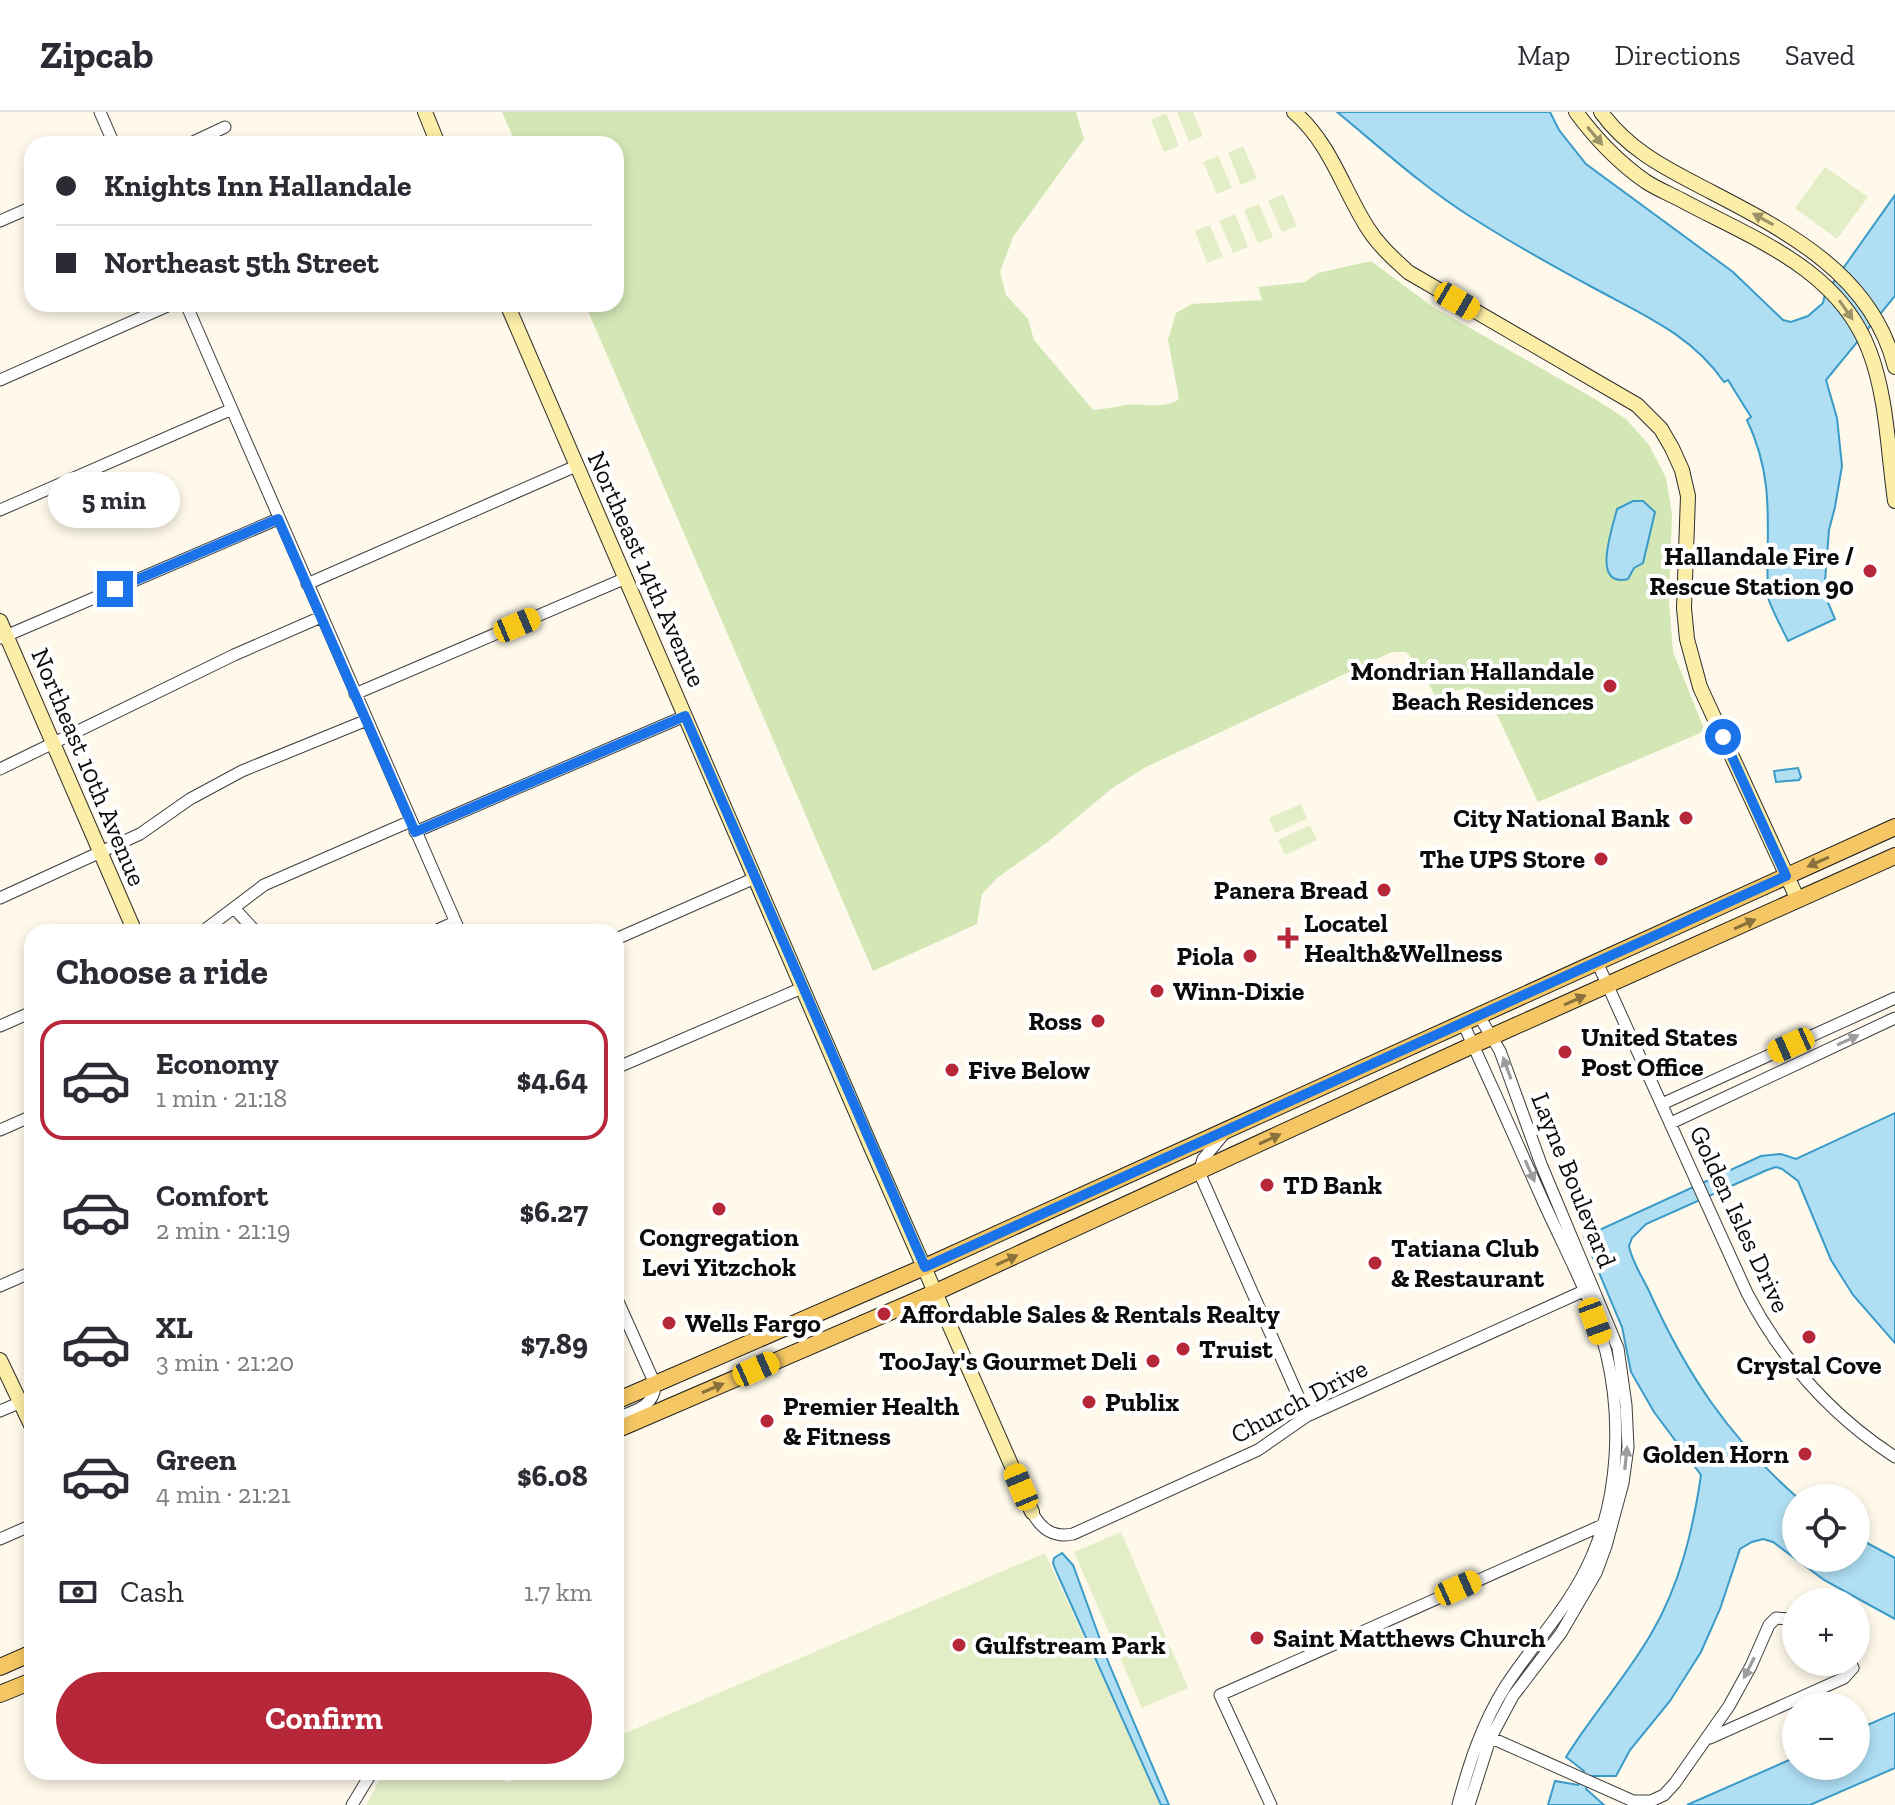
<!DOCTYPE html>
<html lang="en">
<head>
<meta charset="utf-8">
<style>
  :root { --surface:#fff; --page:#f7f7f7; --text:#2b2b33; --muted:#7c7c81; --line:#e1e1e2; --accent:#b62839 }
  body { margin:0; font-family:"Zilla Slab",serif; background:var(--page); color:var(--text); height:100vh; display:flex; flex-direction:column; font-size:30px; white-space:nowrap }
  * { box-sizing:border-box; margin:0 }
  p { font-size:26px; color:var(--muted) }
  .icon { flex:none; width:44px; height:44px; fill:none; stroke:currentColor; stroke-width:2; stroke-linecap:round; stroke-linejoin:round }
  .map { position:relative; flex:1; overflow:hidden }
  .sheet { position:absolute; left:24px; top:812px; width:600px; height:856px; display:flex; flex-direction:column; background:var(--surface); border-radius:24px; box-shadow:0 4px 12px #0003 }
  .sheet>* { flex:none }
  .banner { position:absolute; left:24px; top:24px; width:600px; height:176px; border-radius:24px; box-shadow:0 4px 12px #0003; display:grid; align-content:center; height:176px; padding:0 32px; background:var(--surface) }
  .buttons { position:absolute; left:1782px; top:1372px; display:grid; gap:16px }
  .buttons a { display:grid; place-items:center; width:88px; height:88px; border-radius:50%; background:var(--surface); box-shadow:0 4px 12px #0003; font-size:40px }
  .end { position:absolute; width:36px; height:36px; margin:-18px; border:10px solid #1a73e8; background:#fff; box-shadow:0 0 0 4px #fff }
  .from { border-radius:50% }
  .bubble { position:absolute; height:56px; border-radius:28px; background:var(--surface); box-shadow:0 4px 12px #0003; font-size:26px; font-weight:700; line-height:56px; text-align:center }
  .car { position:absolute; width:24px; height:48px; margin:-24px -12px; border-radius:10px; box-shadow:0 0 6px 2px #0007; background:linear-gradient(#f5c518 24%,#345 0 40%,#f5c518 0 76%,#345 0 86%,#f5c518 0) }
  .banner b { display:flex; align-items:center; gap:28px; height:76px; font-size:30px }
  .banner b+b { border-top:2px solid var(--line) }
  .banner i { width:20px; height:20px; background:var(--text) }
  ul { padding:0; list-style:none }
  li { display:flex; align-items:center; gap:24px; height:120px; margin:0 16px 12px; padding:0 16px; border:4px solid transparent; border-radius:24px }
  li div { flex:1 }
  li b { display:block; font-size:30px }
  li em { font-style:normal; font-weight:700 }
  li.selected { border-color:var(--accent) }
  li>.icon { width:72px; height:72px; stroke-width:1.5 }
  h2 { padding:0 32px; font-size:36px; line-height:96px }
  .pay { display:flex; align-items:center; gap:20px; height:88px; padding:0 32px; font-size:30px }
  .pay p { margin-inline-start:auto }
  .button { display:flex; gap:16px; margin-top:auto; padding:16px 32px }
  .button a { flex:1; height:92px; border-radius:48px; background:var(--accent); color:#fff; font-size:32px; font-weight:700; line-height:92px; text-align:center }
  header { display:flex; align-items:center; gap:48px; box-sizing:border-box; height:112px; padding:0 40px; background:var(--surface); border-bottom:2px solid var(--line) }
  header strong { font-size:38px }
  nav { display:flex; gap:44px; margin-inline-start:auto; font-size:28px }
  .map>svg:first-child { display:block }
  .green { fill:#d2e7b5 }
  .pitch { fill:#e3eec7 }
  .water { fill:#b0dff4; stroke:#3a9ac8; stroke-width:2 }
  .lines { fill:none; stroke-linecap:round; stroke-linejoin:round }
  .street-casing { stroke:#3e3e3e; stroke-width:13 }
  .secondary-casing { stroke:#2d2d2d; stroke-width:16 }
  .primary-casing { stroke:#1c1c1c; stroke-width:18 }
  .street { stroke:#fff; stroke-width:11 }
  .secondary { stroke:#fceda7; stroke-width:14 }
  .primary { stroke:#f4c764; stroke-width:16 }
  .oneway { fill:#9c9369 }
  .oneway2 { fill:#8b723c }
  .oneway3 { fill:#9d9d9d }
  .route { stroke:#1a73e8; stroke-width:10 }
  .poi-dot { fill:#b62839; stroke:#fff; stroke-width:3 }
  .labels { text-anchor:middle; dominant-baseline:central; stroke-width:8; stroke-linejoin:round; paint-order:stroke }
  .poi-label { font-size:26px; font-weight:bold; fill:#0b0b0b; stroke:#fff; text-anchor:start }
  .street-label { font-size:26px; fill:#0b0b0b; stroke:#fff }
</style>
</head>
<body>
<header>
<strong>Zipcab</strong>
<nav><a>Map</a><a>Directions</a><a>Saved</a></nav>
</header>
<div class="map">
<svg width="1895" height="1693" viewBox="0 0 1895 1693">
  <rect width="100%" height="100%" fill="#fef9ea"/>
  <path class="green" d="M502,0H1076L1084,27L1013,125L1000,160L1006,183L1028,207L1034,228L1093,298C1104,297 1115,295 1126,293C1144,291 1163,298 1179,287L1168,228L1176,201L1192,192L1262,188L1258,175L1305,170L1318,161L1371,149L1433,195L1595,287L1626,307L1649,333L1666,366L1672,402L1669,489L1673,540L1705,619L1538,690L1492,592L1470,575L1435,584L1420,555L1406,540H1392L1146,655L1111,677L1049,729L997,766L982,782L977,812L873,859L585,192H616V32H516Z"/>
  <path class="pitch" d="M1177,0H1193L1203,24L1189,30Z
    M1166,1L1179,34L1164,40L1151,8Z
    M1243,34L1257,66L1241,73L1228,41Z
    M1218,44L1232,76L1217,82L1203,50Z
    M1825,55L1868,85L1837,127L1795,96Z
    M1283,82L1297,114L1282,120L1268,89Z
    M1259,92L1273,125L1258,131L1244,98Z
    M1235,102L1248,135L1233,141L1219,109Z
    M1210,113L1223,145L1207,151L1195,119Z
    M1301,692L1307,707L1275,721L1269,706Z
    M1310,713L1317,728L1285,743L1278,728Z
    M1121,1420L1188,1576L1142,1596L1074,1440Z
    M1045,1441L1161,1693H366L384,1660H500L506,1671L533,1660H616V1625Z"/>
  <path class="water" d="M1337,0H1550L1559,18L1586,52L1733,160L1783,208L1791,210L1808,204L1823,191L1825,182L1895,83V184L1826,268L1837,306L1842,354L1835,395L1829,418L1825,469L1826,486L1835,507L1788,529C1784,520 1768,491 1768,484C1765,418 1777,372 1747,308L1751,305L1728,268L1724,270C1691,222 1641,202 1592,175C1551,153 1510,130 1471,105C1423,75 1381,36 1337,0Z
    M1633,389H1643L1655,400L1643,451L1634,456L1628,467C1590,476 1613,415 1617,397Z
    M1798,656L1801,665L1799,668L1776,670L1774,659Z
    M1895,1001V1231L1853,1183L1831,1148L1798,1069L1782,1057L1776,1055L1767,1058L1646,1112L1632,1126L1629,1134C1632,1150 1642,1164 1649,1179C1686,1261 1729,1326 1798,1386H1796V1446H1856V1425L1895,1446V1507L1824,1468L1773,1430L1763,1427L1752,1430L1740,1437L1720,1497L1701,1540L1670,1589L1630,1638L1616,1664H1591L1586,1677L1604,1693H1548L1555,1669L1578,1673L1584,1659L1566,1645C1592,1603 1626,1565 1651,1522C1680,1473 1693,1418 1701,1363L1654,1300L1631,1260L1622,1215L1584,1125L1761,1044L1781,1042L1796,1047Z
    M1062,1441L1073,1453L1109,1552L1169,1693H1161L1057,1461L1053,1451L1054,1446Z
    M1895,1601V1656L1810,1693H1687L1796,1645V1654H1856V1618Z"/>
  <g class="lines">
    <defs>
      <path id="street" d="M100,0L114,32
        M189,32L225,15
        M0,109L32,95
        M186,192L460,820
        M0,268L172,192
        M0,398L230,298
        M307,472L576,354
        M1,526L278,407
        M355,582L626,466
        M0,657L234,543L321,505
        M415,720L685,604
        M0,786L140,722L190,687L242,659L367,608
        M234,796L256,820
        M202,820L264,773L411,709
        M433,820L455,810
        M616,827L755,766
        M1597,850L1747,1181C1782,1248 1832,1304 1895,1345
        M0,914L32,900
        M616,956L802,876
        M1662,992L1895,886
        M1671,1011L1895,906
        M0,1018L32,1004
        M1223,1023L1203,1047L1199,1060L1307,1304
        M0,1174L32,1160
        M616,1185L655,1272C655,1295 634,1299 616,1306
        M0,1299L19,1291
        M1032,1400C1041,1417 1053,1426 1073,1422L1258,1338L1307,1304L1588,1177
        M0,1427L32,1413
        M1487,1624L1633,1689H1651L1664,1683L1675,1671L1729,1594L1751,1554L1769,1513L1776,1506L1790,1507L1796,1511
        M1710,1626L1844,1566L1853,1556L1850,1550
        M352,1693L372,1660
        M1271,1693L1220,1583L1605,1412
        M1458,1693C1469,1651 1482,1612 1505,1575C1534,1530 1571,1494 1592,1444C1619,1382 1622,1305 1606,1240C1593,1188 1565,1138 1543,1089C1517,1030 1490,970 1463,911
        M1469,1693L1490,1627L1513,1584L1561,1521L1596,1461L1606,1434L1623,1371L1628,1335L1626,1293L1618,1236L1541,1052L1500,939L1479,904"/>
      <path id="secondary" d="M425,0L438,32
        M1294,0C1330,31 1342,75 1367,115C1378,133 1393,146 1408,160L1637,293L1661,317L1672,336L1682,358L1688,384L1684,496L1687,527L1700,575L1798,788
        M1576,0C1596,27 1618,50 1645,69C1657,77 1670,82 1683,89C1754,127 1838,157 1869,238C1887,284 1888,340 1895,389
        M1601,0C1626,35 1661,54 1698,73C1778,115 1871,158 1895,255
        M507,192L871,1035L1032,1400
        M0,509L135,820
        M0,1248L32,1315"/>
      <path id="primary" d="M616,1289L929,1153L1895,715
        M616,1318L936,1180L1473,933L1895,744
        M0,1555L32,1541
        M0,1582L32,1569"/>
    </defs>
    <use href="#street" class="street-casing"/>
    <use href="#secondary" class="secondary-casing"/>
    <use href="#primary" class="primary-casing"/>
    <use href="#street" class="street"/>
    <use href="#secondary" class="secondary"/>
    <use href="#primary" class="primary"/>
  </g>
  <defs><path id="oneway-solid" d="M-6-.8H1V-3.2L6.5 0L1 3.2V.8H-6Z" transform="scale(2)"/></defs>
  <g class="oneway">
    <use href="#oneway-solid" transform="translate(1595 24) rotate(50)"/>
    <use href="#oneway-solid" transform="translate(1763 107) rotate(-151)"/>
    <use href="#oneway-solid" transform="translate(1846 198) rotate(55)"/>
  </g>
  <g class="oneway2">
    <use href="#oneway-solid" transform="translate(1818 750) rotate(156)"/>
    <use href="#oneway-solid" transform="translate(1745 812) rotate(-24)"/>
    <use href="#oneway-solid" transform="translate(1575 888) rotate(-24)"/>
    <use href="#oneway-solid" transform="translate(1270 1027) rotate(-25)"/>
    <use href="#oneway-solid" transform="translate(1007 1148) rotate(-25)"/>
    <use href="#oneway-solid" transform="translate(713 1276) rotate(-23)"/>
  </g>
  <g class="oneway3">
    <use href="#oneway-solid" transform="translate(1848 928) rotate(-25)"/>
    <use href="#oneway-solid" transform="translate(1507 956) rotate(-110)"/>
    <use href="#oneway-solid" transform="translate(1530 1059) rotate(66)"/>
    <use href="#oneway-solid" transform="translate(1626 1346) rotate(-84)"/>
    <use href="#oneway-solid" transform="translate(1749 1556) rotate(117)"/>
  </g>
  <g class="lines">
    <path class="route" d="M115,477L278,407L415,720L685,604L925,1155L1786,764L1723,625"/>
  </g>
  <g class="poi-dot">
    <circle cx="1870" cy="459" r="8"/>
    <circle cx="1610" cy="574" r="8"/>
    <circle cx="1686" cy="706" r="8"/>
    <circle cx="1601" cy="747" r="8"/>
    <circle cx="1384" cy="778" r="8"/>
    <path d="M1284 814h8v8h8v8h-8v8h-8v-8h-8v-8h8z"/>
    <circle cx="1250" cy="844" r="8"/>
    <circle cx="1157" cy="879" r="8"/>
    <circle cx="1098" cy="909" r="8"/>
    <circle cx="1565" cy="940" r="8"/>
    <circle cx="952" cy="958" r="8"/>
    <circle cx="1267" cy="1073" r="8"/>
    <circle cx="719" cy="1097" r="8"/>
    <circle cx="1375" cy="1151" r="8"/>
    <circle cx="884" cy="1202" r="8"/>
    <circle cx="669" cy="1211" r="8"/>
    <circle cx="1809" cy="1225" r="8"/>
    <circle cx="1183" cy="1237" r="8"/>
    <circle cx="1153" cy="1249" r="8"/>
    <circle cx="1089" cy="1290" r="8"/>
    <circle cx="767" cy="1309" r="8"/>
    <circle cx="1805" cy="1342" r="8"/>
    <circle cx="1257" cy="1526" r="8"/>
    <circle cx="959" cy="1533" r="8"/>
  </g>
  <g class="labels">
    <g class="poi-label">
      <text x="1854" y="444" text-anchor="end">Hallandale Fire /<tspan x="1854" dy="30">Rescue Station 90</tspan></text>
      <text x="1594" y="559" text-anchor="end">Mondrian Hallandale<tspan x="1594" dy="30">Beach Residences</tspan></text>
      <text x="1670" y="706" text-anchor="end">City National Bank</text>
      <text x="1585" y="747" text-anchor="end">The UPS Store</text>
      <text x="1368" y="778" text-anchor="end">Panera Bread</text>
      <text x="1304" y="811">Locatel<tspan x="1304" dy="30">Health&amp;Wellness</tspan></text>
      <text x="1234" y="844" text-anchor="end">Piola</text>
      <text x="1173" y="879">Winn-Dixie</text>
      <text x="1082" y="909" text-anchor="end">Ross</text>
      <text x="1581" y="925">United States<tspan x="1581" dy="30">Post Office</tspan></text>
      <text x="968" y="958">Five Below</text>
      <text x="1283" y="1073">TD Bank</text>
      <text x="719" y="1125" text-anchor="middle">Congregation<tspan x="719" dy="30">Levi Yitzchok</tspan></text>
      <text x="1391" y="1136">Tatiana Club<tspan x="1391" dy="30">&amp; Restaurant</tspan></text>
      <text x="900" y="1202">Affordable Sales &amp; Rentals Realty</text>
      <text x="685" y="1211">Wells Fargo</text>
      <text x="1199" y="1237">Truist</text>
      <text x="1137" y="1249" text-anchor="end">TooJay's Gourmet Deli</text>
      <text x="1809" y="1253" text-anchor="middle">Crystal Cove</text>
      <text x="1105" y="1290">Publix</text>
      <text x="783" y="1294">Premier Health<tspan x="783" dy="30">&amp; Fitness</tspan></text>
      <text x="1789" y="1342" text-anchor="end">Golden Horn</text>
      <text x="1273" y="1526">Saint Matthews Church</text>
      <text x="975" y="1533">Gulfstream Park</text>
    </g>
    <g class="street-label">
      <text transform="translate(647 457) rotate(66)">Northeast 14th Avenue</text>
      <text transform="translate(89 655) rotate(67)">Northeast 10th Avenue</text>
      <text transform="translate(1574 1068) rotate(68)">Layne Boulevard</text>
      <text transform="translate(1740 1107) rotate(65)">Golden Isles Drive</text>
      <text transform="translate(1299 1289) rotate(-28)">Church Drive</text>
    </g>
  </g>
</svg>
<div class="buttons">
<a><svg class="icon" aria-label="locate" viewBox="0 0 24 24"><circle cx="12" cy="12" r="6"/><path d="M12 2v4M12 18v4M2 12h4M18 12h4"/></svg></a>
<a>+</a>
<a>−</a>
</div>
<i class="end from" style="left:1723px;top:625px"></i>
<i class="end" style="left:115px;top:477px"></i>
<div class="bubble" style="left:48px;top:360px;width:132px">5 min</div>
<i class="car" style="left:1457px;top:189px;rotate:120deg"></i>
<i class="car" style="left:517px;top:513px;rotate:67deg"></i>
<i class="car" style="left:1791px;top:933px;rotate:246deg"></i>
<i class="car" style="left:1595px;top:1209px;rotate:160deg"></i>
<i class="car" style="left:756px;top:1257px;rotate:66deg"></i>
<i class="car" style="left:1021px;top:1375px;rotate:337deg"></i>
<i class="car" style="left:1458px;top:1476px;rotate:66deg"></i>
<div class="banner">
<b><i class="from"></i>Knights Inn Hallandale</b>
<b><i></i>Northeast 5th Street</b>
</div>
<section class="sheet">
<h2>Choose a ride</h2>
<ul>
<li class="selected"><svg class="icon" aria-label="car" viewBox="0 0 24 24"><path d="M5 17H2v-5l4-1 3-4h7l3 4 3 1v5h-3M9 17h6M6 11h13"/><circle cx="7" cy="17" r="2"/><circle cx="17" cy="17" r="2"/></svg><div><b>Economy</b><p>1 min · 21:18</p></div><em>$4.64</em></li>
<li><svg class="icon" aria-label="car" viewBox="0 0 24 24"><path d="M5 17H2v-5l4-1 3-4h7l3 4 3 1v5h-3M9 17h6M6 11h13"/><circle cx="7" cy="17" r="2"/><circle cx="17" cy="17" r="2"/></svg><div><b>Comfort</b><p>2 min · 21:19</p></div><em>$6.27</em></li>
<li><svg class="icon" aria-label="car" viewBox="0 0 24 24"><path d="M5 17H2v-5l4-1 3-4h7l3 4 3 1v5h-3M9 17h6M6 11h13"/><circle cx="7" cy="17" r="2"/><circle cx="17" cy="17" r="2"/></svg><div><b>XL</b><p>3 min · 21:20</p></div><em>$7.89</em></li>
<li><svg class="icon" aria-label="car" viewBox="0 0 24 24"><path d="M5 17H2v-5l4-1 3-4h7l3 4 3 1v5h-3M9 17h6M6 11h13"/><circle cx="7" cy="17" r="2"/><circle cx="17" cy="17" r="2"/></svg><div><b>Green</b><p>4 min · 21:21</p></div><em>$6.08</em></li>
</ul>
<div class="pay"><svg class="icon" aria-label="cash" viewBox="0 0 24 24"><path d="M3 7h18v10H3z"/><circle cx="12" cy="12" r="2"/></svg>Cash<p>1.7 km</p></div>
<div class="button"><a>Confirm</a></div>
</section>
</div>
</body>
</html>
